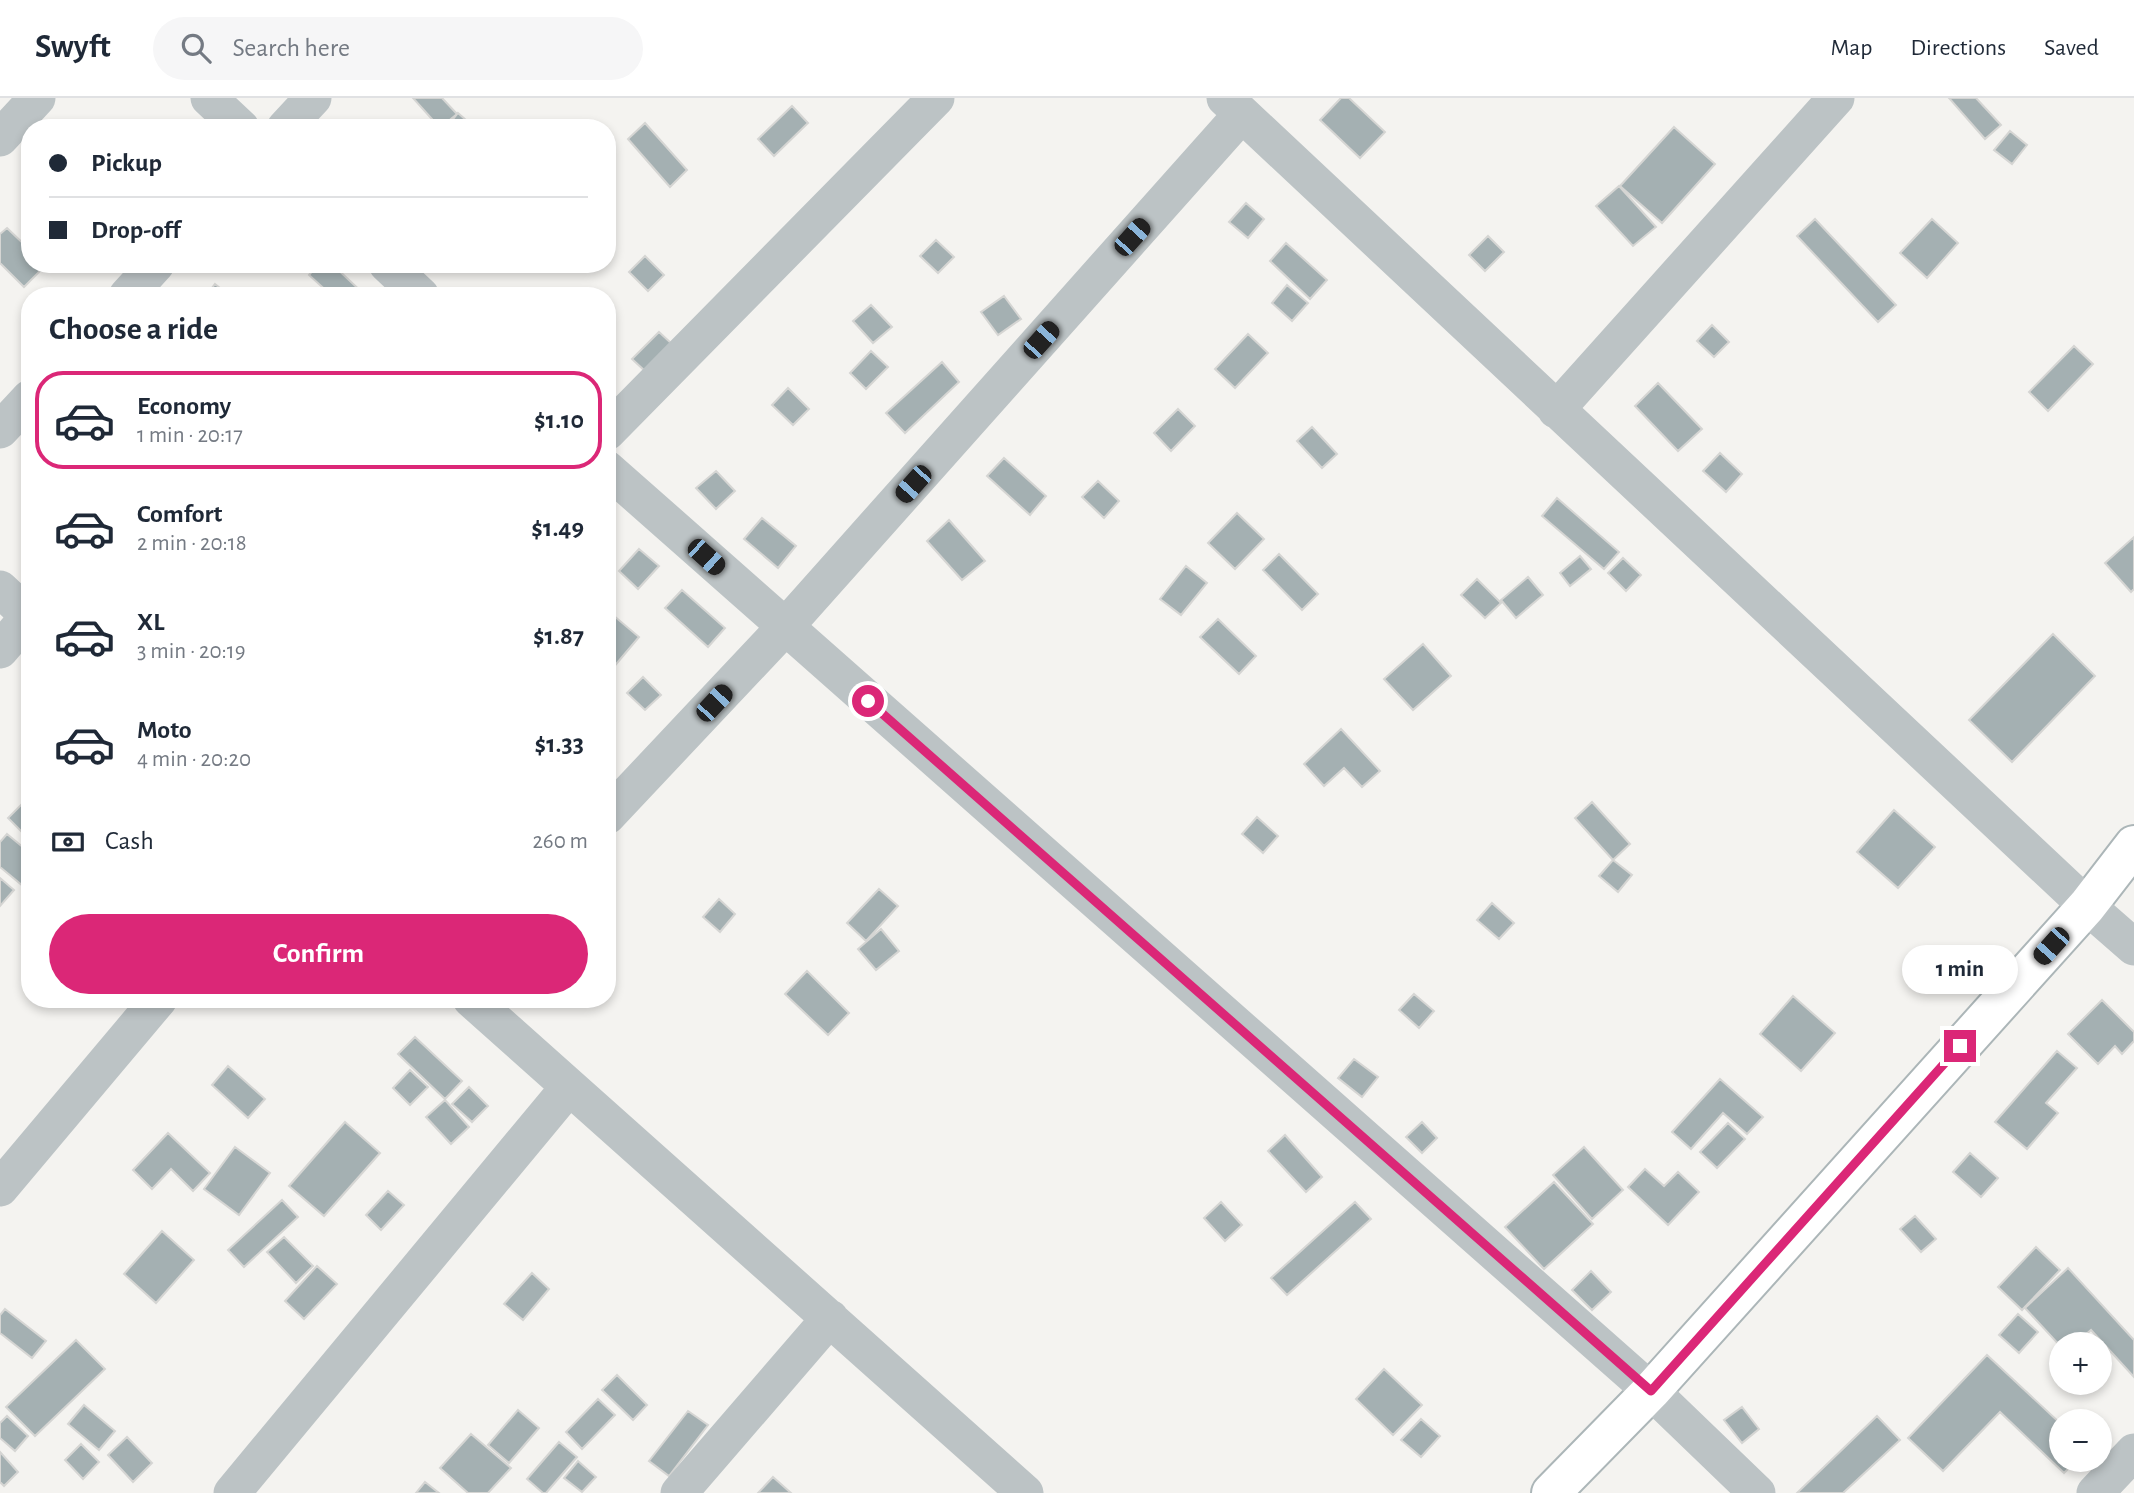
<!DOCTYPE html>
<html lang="en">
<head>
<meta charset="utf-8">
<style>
  :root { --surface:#fff; --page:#f6f6f7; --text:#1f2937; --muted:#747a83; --line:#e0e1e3; --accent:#db2777 }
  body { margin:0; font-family:"Alegreya Sans",sans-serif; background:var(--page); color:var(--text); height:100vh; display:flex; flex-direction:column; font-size:26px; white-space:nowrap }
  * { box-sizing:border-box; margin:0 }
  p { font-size:23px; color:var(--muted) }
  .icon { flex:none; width:38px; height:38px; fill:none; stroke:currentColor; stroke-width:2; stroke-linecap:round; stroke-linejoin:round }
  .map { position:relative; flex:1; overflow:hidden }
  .drawer { position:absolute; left:21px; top:189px; width:595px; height:721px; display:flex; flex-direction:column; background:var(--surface); border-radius:28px; box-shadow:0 4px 10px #0003 }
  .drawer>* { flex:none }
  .top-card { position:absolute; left:21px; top:21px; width:595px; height:154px; border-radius:28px; box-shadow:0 4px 10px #0003; display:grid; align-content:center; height:154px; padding:0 28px; background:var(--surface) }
  .tools { position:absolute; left:2049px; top:1234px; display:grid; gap:14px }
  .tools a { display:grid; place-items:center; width:63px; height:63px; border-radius:50%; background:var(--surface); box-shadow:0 4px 10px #0003; font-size:35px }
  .end { position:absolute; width:32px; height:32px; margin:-16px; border:9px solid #db2777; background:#fff; box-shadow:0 0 0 4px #fff }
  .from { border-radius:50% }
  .bubble { position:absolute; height:49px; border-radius:24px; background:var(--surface); box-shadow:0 4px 10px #0003; font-size:23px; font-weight:700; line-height:49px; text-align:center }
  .car { position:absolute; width:21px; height:42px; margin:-21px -10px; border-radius:9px; box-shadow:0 0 5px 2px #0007; background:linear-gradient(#222 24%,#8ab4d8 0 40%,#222 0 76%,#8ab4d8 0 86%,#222 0) }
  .top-card b { display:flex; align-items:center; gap:24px; height:66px; font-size:26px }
  .top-card b+b { border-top:2px solid var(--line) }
  .top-card i { width:18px; height:18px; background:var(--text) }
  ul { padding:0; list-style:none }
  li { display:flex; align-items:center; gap:21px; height:98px; margin:0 14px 10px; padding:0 14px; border:4px solid transparent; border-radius:28px }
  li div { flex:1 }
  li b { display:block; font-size:26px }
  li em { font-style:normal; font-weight:700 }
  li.on { border-color:var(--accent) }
  li>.icon { width:63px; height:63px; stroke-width:1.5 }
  h2 { padding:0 28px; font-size:32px; line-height:84px }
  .pay { display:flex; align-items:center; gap:18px; height:77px; padding:0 28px; font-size:26px }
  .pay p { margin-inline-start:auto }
  .primary-button { display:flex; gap:14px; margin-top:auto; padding:14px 28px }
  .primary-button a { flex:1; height:80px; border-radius:42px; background:var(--accent); color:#fff; font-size:28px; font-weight:700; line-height:80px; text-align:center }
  header { display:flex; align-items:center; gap:42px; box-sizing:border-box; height:98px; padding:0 35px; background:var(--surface); border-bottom:2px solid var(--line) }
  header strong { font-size:33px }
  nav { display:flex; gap:38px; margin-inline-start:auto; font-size:24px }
  .search { width:490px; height:63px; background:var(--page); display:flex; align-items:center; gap:18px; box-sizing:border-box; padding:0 24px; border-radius:38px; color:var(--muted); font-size:26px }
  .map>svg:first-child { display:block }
  .building { fill:#a4b0b2; stroke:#d5d5d3; stroke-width:2 }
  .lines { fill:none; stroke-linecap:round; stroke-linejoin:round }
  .secondary-casing { stroke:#acb6b8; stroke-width:42 }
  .street { stroke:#bcc3c5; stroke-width:37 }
  .secondary { stroke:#fff; stroke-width:38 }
  .route { stroke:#db2777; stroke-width:9 }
</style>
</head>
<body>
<header>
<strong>Swyft</strong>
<div class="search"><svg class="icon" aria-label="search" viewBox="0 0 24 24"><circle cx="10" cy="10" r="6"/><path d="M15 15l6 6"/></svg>Search here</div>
<nav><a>Map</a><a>Directions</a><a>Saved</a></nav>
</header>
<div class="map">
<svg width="2134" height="1395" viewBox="0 0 2134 1395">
  <rect width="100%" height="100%" fill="#f4f3f0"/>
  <path class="building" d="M413,0H442L457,16L440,30Z
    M1341,0H1349L1385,34L1360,60L1320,22Z
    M1949,0H1976L2001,27L1985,41Z
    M792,8L808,25L774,58L758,41Z
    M458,15L475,30H446Z
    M645,25L687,72L670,89L628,41Z
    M1674,29L1715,66L1662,125L1620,88Z
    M2010,33L2027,47L2012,66L1994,52Z
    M1619,88L1656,129L1633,148L1596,108Z
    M1246,105L1264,121L1248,140L1229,124Z
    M1815,121L1896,207L1878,224L1797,138Z
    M1932,121L1958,145L1927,180L1900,155Z
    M7,130L30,152V166L45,168L24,189L0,165V136Z
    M1488,138L1504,154L1485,173L1469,157Z
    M936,142L954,159L938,175L920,158Z
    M1286,145L1327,182L1310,201L1270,163Z
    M645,158L664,177L648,193L629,174Z
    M318,166H332L366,198H332L309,177Z
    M215,186L230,198H206Z
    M1287,187L1308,205L1292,223L1272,205Z
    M1004,198L1021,221L998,237L981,214Z
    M871,207L892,229L873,245L853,223Z
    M1712,227L1729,244L1714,259L1697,243Z
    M659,234L672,246L645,273L632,261Z
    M1248,236L1268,255L1235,290L1215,271Z
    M2074,248L2093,266L2048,313L2029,294Z
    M871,253L888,269L866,291L850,275Z
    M942,264L959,284L905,335L886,315Z
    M1658,285L1702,331L1678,353L1635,308Z
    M788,290L809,311L793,327L772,307Z
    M1178,311L1195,328L1171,353L1154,335Z
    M1312,329L1337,356L1322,370L1297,343Z
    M1720,355L1742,376L1726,394L1703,373Z
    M1004,360L1046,398L1030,417L987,378Z
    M716,373L735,393L716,411L696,390Z
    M1098,383L1119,403L1104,420L1082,399Z
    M1557,400L1619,454L1604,471L1542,418Z
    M1237,415L1264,441L1235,471L1208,445Z
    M762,420L796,448L778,470L744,441Z
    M949,422L985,463L962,482L927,443Z
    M2134,439V491L2131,494L2105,465Z
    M639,451L659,468L638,491L619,473Z
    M1279,456L1318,496L1302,512L1263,472Z
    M1580,458L1591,471L1570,488L1560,475Z
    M1623,460L1641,477L1626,493L1608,475Z
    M1186,468L1207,485L1181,517L1160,501Z
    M1528,479L1543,497L1516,520L1501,502Z
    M1477,481L1501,505L1485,520L1461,497Z
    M682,492L725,530L708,549L665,510Z
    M607,512L639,539L612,571L607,567Z
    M1218,521L1256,558L1239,576L1200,539Z
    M2053,536L2095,578L2012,664L1969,622Z
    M1423,546L1451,578L1413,612L1384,581Z
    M643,579L661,597L645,612L627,595Z
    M1341,631L1380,673L1362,689L1344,670L1324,688L1304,666Z
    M30,698V742L8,720Z
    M1592,704L1630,746L1613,762L1575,720Z
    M1894,712L1935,749L1898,790L1857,754Z
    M1257,719L1278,738L1263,755L1242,736Z
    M7,736L30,755V780L23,788L0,769V744Z
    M1613,762L1632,777L1618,794L1599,778Z
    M0,780L14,792L0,808Z
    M879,791L898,808L866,843L847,825Z
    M719,801L735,816L720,834L703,819Z
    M1492,805L1514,825L1499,841L1477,822Z
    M881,831L899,853L876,872L858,851Z
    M807,873L849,915L828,937L785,896Z
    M1414,896L1434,913L1419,930L1399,912Z
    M1793,898L1835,935L1801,973L1760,936Z
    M2102,902L2134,934V943L2122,956L2115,948L2098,966L2068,936Z
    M415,939L462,983L445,1001L398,956Z
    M2057,953L2077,970L2046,1005L2058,1015L2027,1051L1995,1024Z
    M1354,961L1378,979L1362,999L1338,980Z
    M228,968L265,1001L248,1020L212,987Z
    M410,972L428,989L410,1007L393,990Z
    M1720,981L1763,1019L1747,1036L1723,1015L1691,1051L1672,1034Z
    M469,989L488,1008L472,1024L452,1006Z
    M445,1002L469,1029L451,1046L426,1019Z
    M345,1024L380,1055L324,1118L289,1088Z
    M1422,1024L1437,1040L1422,1055L1406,1039Z
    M1728,1025L1745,1041L1717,1070L1700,1054Z
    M168,1035L210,1075L193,1093L171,1071L152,1091L133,1072Z
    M1285,1037L1322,1079L1306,1094L1268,1053Z
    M235,1049L270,1075L239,1117L204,1091Z
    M1584,1049L1623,1092L1592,1121L1553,1077Z
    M1970,1055L1998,1080L1981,1099L1953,1074Z
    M1645,1071L1664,1088L1678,1074L1699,1094L1668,1127L1628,1089Z
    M1554,1084L1593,1126L1544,1171L1505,1129Z
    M388,1093L404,1107L381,1132L366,1117Z
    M282,1102L298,1119L244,1169L228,1152Z
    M1221,1104L1242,1127L1225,1143L1204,1120Z
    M1355,1104L1371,1121L1287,1197L1271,1180Z
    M1915,1118L1936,1141L1921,1154L1900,1131Z
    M162,1133L194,1162L156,1205L124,1176Z
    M284,1139L313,1168L296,1185L267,1154Z
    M2036,1149L2060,1172L2022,1212L1998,1189Z
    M317,1168L337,1186L304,1221L285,1203Z
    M2068,1170L2134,1242V1279L2091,1232L2075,1246H2062V1250L2025,1210Z
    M1591,1173L1611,1194L1592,1212L1572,1192Z
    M532,1175L549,1191L523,1222L504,1206Z
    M5,1211L46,1243L32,1260L0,1235V1217Z
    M2018,1216L2038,1234L2019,1255L1999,1237Z
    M76,1242L105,1271L35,1338L6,1309Z
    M1987,1257L2062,1327V1362H2077L2064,1375L2000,1314L1943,1373L1908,1340Z
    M1384,1271L1422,1307L1393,1337L1356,1301Z
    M617,1277L647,1307L633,1322L602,1292Z
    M598,1301L615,1317L582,1351L566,1334Z
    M84,1307L115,1333L99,1352L68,1326Z
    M1742,1309L1759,1331L1742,1345L1724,1322Z
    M518,1312L539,1330L509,1365L488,1347Z
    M688,1313L708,1327L669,1378L649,1363Z
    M7,1318L28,1338L15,1353L0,1340V1325Z
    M1877,1318L1900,1342L1843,1395H1797Z
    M1421,1321L1440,1338L1421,1359L1401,1342Z
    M471,1336L511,1370L488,1395H468L440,1370Z
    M127,1339L152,1365L133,1384L108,1357Z
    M559,1344L577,1359L546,1395H543L527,1381Z
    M81,1346L99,1364L83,1381L65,1362Z
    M0,1354L18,1374L4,1388L0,1384Z
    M578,1363L596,1379L582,1394L564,1380Z
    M773,1379L791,1395H758Z
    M425,1384L439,1395H416Z"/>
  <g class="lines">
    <defs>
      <path id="secondary" d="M1551,1395L1651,1293L2087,808L2134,747"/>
    </defs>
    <use href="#secondary" class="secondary-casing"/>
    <path class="street" d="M209,0L241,30
      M1225,0L2087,808L2134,849
      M285,30L313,0
      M0,40L37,0
      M387,166L421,198
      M127,198L156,166
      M1556,312L1836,0
      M0,332L30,300
      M607,334L936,0
      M607,371L1651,1293L1757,1395
      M0,491L30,519
      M0,552L29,518
      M607,718L785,529L1242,16
      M471,901L1025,1395
      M0,1090L159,901
      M232,1395L569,989
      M679,1395L830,1220
      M2095,1395L2134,1354"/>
    <use href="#secondary" class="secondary"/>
  </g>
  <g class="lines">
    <path class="route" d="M868,603L1651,1293L1960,948"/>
  </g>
</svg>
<div class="tools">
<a>+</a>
<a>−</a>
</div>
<i class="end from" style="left:868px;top:603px"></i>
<i class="end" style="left:1960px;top:948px"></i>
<div class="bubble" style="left:1902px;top:847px;width:116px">1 min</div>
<i class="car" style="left:1132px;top:139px;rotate:42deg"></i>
<i class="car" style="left:1041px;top:242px;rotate:42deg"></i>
<i class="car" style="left:913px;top:386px;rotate:222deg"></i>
<i class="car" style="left:706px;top:459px;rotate:132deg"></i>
<i class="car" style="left:714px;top:605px;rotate:43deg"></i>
<i class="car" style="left:2051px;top:848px;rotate:222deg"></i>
<div class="top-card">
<b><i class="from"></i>Pickup</b>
<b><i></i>Drop-off</b>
</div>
<section class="drawer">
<h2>Choose a ride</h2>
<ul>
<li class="on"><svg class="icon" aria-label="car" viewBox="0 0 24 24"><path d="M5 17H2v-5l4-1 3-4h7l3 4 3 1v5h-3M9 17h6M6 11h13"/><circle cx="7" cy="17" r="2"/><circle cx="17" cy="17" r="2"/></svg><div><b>Economy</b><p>1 min · 20:17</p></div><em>$1.10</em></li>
<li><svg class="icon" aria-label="car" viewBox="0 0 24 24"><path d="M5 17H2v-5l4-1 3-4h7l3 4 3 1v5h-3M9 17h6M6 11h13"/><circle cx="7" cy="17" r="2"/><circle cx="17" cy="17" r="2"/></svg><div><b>Comfort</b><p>2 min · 20:18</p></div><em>$1.49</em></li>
<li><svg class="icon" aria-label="car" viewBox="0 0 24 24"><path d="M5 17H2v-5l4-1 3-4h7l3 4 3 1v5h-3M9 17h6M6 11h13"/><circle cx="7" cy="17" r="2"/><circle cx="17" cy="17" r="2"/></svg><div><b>XL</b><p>3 min · 20:19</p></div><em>$1.87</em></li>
<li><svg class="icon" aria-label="car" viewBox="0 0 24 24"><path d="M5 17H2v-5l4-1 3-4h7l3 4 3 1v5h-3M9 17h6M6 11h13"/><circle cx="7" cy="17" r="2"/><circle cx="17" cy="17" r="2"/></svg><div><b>Moto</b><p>4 min · 20:20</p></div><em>$1.33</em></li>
</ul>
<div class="pay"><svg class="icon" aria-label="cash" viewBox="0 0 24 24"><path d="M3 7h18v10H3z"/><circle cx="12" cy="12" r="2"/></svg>Cash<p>260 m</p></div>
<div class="primary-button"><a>Confirm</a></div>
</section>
</div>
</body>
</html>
